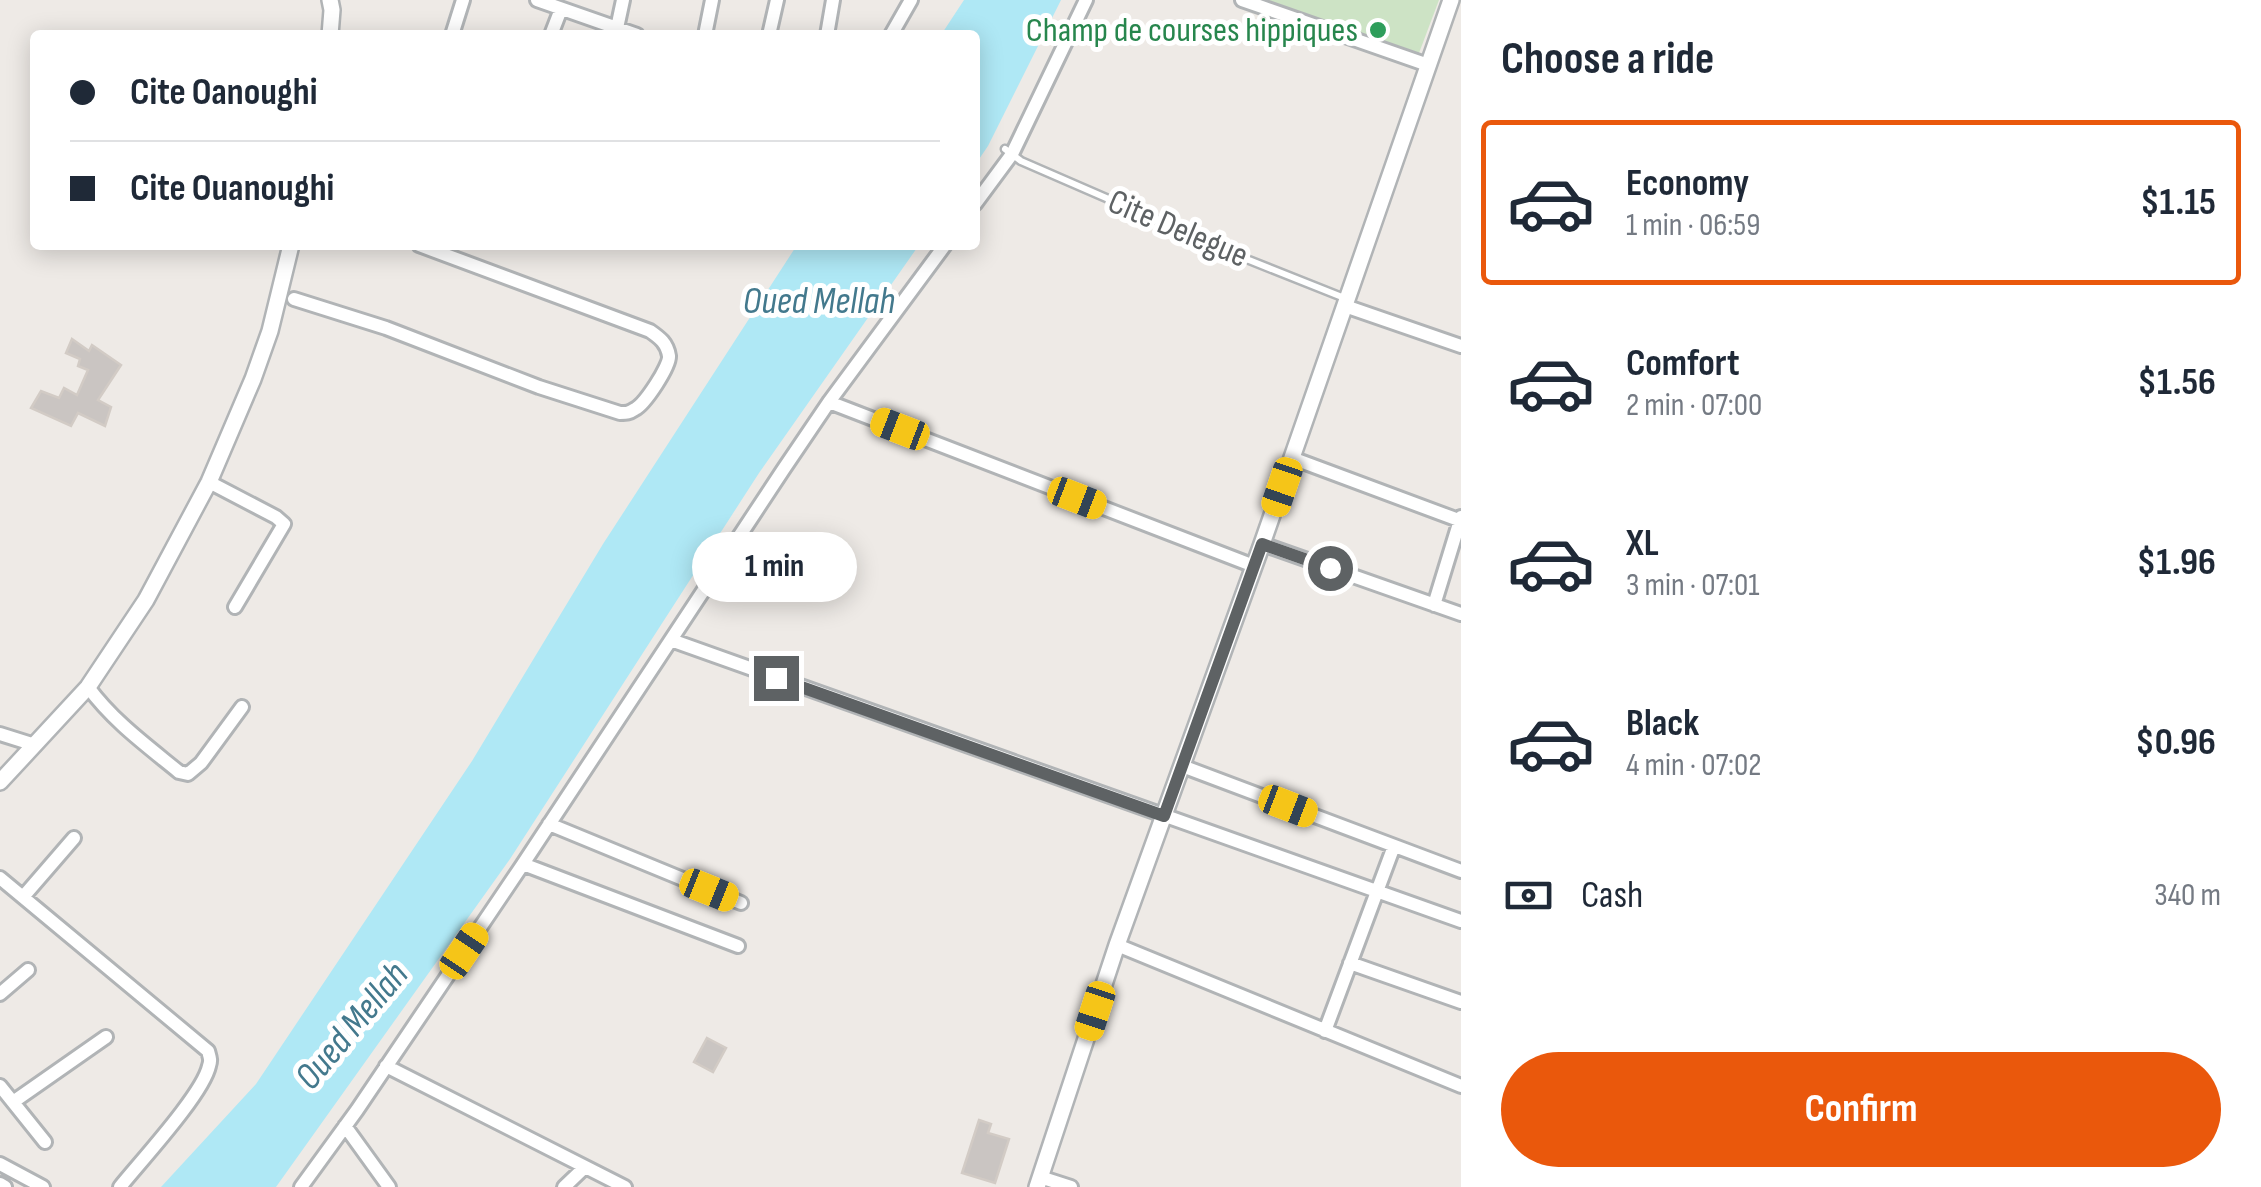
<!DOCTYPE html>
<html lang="en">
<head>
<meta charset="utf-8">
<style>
  :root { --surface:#fff; --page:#f6f6f7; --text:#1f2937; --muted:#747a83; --line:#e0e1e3; --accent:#ea580c }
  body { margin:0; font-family:"Sofia Sans Condensed",sans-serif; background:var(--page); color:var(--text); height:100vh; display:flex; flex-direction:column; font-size:38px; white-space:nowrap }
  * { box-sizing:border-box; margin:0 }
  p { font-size:32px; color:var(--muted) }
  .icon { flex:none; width:55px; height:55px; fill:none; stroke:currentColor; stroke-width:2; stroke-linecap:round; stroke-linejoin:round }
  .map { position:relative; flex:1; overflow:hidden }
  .drawer { display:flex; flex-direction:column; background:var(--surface); width:800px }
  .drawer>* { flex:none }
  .top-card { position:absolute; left:30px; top:30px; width:950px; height:220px; border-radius:10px; box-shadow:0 5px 25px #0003; display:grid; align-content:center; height:220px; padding:0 40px; background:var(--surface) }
  .end { position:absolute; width:45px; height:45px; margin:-22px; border:12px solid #5e6264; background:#fff; box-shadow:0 0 0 5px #fff }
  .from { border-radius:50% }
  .bubble { position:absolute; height:70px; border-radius:35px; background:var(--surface); box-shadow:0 5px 25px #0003; font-size:32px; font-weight:700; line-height:70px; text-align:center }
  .car { position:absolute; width:30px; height:60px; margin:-30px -15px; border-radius:12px; box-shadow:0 0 8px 2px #0007; background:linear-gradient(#f5c518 24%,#345 0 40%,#f5c518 0 76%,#345 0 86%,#f5c518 0) }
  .top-card b { display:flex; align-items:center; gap:35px; height:95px; font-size:38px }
  .top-card b+b { border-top:2px solid var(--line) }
  .top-card i { width:25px; height:25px; background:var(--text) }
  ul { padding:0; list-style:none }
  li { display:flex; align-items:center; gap:30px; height:165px; margin:0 20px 15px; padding:0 20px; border:5px solid transparent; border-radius:10px }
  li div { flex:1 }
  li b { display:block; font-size:38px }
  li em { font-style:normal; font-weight:700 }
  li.active { border-color:var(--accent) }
  li>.icon { width:90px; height:90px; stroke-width:1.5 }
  h2 { padding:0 40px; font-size:45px; line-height:120px }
  .pay { display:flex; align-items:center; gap:25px; height:110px; padding:0 40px; font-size:38px }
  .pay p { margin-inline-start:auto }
  .primary-button { display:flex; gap:20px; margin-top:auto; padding:20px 40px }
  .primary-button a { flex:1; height:115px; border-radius:60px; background:var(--accent); color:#fff; font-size:40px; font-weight:700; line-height:115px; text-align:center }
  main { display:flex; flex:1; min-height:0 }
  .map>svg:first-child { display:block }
  .green { fill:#cde3c5 }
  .water { fill:#afe8f5 }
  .building { fill:#cac5c2; stroke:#d2cbc5; stroke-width:2.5 }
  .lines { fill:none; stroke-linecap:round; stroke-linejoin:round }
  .service-casing { stroke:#b1b4b6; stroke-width:11 }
  .minor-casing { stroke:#b1b4b6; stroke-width:18 }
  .tertiary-casing { stroke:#b1b4b6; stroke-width:20 }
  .service { stroke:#fff; stroke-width:6 }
  .minor { stroke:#fff; stroke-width:12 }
  .tertiary { stroke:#fff; stroke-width:15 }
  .route { stroke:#5e6264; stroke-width:12 }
  .leisure-dot { fill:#2e9e5b; stroke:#fff; stroke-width:4 }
  .labels { text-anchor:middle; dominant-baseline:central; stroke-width:10; stroke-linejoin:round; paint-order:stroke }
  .leisure-label { font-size:35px; fill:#27864d; stroke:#fff; text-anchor:end }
  .street-label { font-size:35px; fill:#5e6264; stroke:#fff }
  .water-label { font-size:38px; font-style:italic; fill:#43798d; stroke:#fff }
</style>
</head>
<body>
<main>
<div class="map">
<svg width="1461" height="1187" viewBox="0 0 1461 1187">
  <rect width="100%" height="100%" fill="#eeeae6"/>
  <path class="green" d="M1242,0H1439L1416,61Z"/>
  <path class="water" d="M964,0H1061L988,146L975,165V35H941Z
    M797,245H919L759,473L510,859L276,1187H161L256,1084L472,761L603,544Z"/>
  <path class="building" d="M72,339L89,351L92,345L121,365L98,400L111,407L105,426L78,413L71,426L31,408L41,391L59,398L64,388L77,395L88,370L78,366L80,359L66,353Z
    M707,1038L726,1048L713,1072L694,1062Z
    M979,1120L991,1124L988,1133L1009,1139L995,1183L962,1173Z"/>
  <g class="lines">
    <defs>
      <path id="service" d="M1005,149L1021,161L1249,260L1347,299"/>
      <path id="minor" d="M537,0L637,35
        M1242,0L1428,65
        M617,28L623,0
        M452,35L463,0
        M551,35L561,9
        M705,35L712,0
        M769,35L777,0
        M827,35L833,0
        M891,35L911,0
        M975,204L1012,154L1086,0
        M294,299L386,328L539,387L620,413C627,413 629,413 635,409C645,404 670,366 669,356C667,343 660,338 650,331L419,245
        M1345,306L1461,346
        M829,402L1254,566
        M1292,458L1461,521
        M209,482L276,517L284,524L235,607
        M1262,544L1461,614
        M1434,605L1461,517
        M671,640L1461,921
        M88,687C113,721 146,745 179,772L188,774L201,763L242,707
        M0,734L35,745
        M1182,766L1461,871
        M549,824L741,903
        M523,864L738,946
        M0,878L208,1051C210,1058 211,1060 209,1066C203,1094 140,1162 120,1187
        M23,897L74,838
        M1117,945L1461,1086
        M1350,963L1461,1002
        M0,994L28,970
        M1325,1031L1394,846
        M386,1066L625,1187
        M0,1086L45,1142
        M13,1102L106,1037
        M345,1126L389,1187
        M0,1164L43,1187
        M1040,1177L1071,1187
        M0,1184L5,1187
        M301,1187L357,1110L523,864L783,470L829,402L945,245
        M564,1187L585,1167"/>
      <path id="tertiary" d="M330,0L332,10L330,35
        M0,782L88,687L146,600L209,482L253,379L270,331L291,245
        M1037,1187L1117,945L1262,544L1451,0"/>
    </defs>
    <use href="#service" class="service-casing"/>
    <use href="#minor" class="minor-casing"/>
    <use href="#tertiary" class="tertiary-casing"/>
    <use href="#service" class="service"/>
    <use href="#minor" class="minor"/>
    <use href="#tertiary" class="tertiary"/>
  </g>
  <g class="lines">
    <path class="route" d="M776,678L1164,816L1262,544L1330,568"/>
  </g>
  <circle class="leisure-dot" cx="1378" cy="30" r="10"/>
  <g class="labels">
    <g class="leisure-label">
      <text x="1358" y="30">Champ de courses hippiques</text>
    </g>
    <g class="street-label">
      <text transform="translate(1178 229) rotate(23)">Cite Delegue</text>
    </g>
    <g class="water-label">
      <text x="819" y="301">Oued Mellah</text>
      <text transform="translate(352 1026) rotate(-50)">Oued Mellah</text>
    </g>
  </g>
</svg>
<i class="end from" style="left:1330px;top:568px"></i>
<i class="end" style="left:776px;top:678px"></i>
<div class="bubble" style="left:692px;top:532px;width:165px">1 min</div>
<i class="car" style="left:900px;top:429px;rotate:291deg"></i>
<i class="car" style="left:1282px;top:487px;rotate:199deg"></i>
<i class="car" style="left:1077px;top:498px;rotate:111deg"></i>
<i class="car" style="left:1288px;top:806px;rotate:111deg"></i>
<i class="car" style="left:709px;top:890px;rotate:112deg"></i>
<i class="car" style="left:464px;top:951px;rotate:34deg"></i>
<i class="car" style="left:1095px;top:1011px;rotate:198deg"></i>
<div class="top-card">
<b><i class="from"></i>Cite Oanoughi</b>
<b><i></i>Cite Ouanoughi</b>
</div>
</div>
<section class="drawer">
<h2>Choose a ride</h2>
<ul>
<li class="active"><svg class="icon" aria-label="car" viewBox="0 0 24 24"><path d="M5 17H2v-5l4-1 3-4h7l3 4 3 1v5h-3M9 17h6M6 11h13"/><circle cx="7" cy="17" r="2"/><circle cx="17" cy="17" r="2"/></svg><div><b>Economy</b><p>1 min · 06:59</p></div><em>$1.15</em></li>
<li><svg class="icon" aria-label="car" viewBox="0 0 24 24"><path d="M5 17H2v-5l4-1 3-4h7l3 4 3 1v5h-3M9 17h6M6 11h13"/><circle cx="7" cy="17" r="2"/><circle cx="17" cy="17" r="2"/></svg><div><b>Comfort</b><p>2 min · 07:00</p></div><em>$1.56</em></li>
<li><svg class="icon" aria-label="car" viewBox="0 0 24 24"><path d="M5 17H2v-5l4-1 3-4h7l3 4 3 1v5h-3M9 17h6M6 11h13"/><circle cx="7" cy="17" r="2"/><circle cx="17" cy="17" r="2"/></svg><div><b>XL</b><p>3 min · 07:01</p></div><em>$1.96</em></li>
<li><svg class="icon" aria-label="car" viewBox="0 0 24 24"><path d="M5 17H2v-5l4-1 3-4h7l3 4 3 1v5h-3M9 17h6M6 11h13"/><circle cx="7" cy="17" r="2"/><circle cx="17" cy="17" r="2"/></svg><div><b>Black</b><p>4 min · 07:02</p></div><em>$0.96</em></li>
</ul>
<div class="pay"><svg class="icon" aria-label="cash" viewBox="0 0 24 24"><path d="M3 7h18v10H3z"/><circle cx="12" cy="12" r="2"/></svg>Cash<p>340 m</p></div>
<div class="primary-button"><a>Confirm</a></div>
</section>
</main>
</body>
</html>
